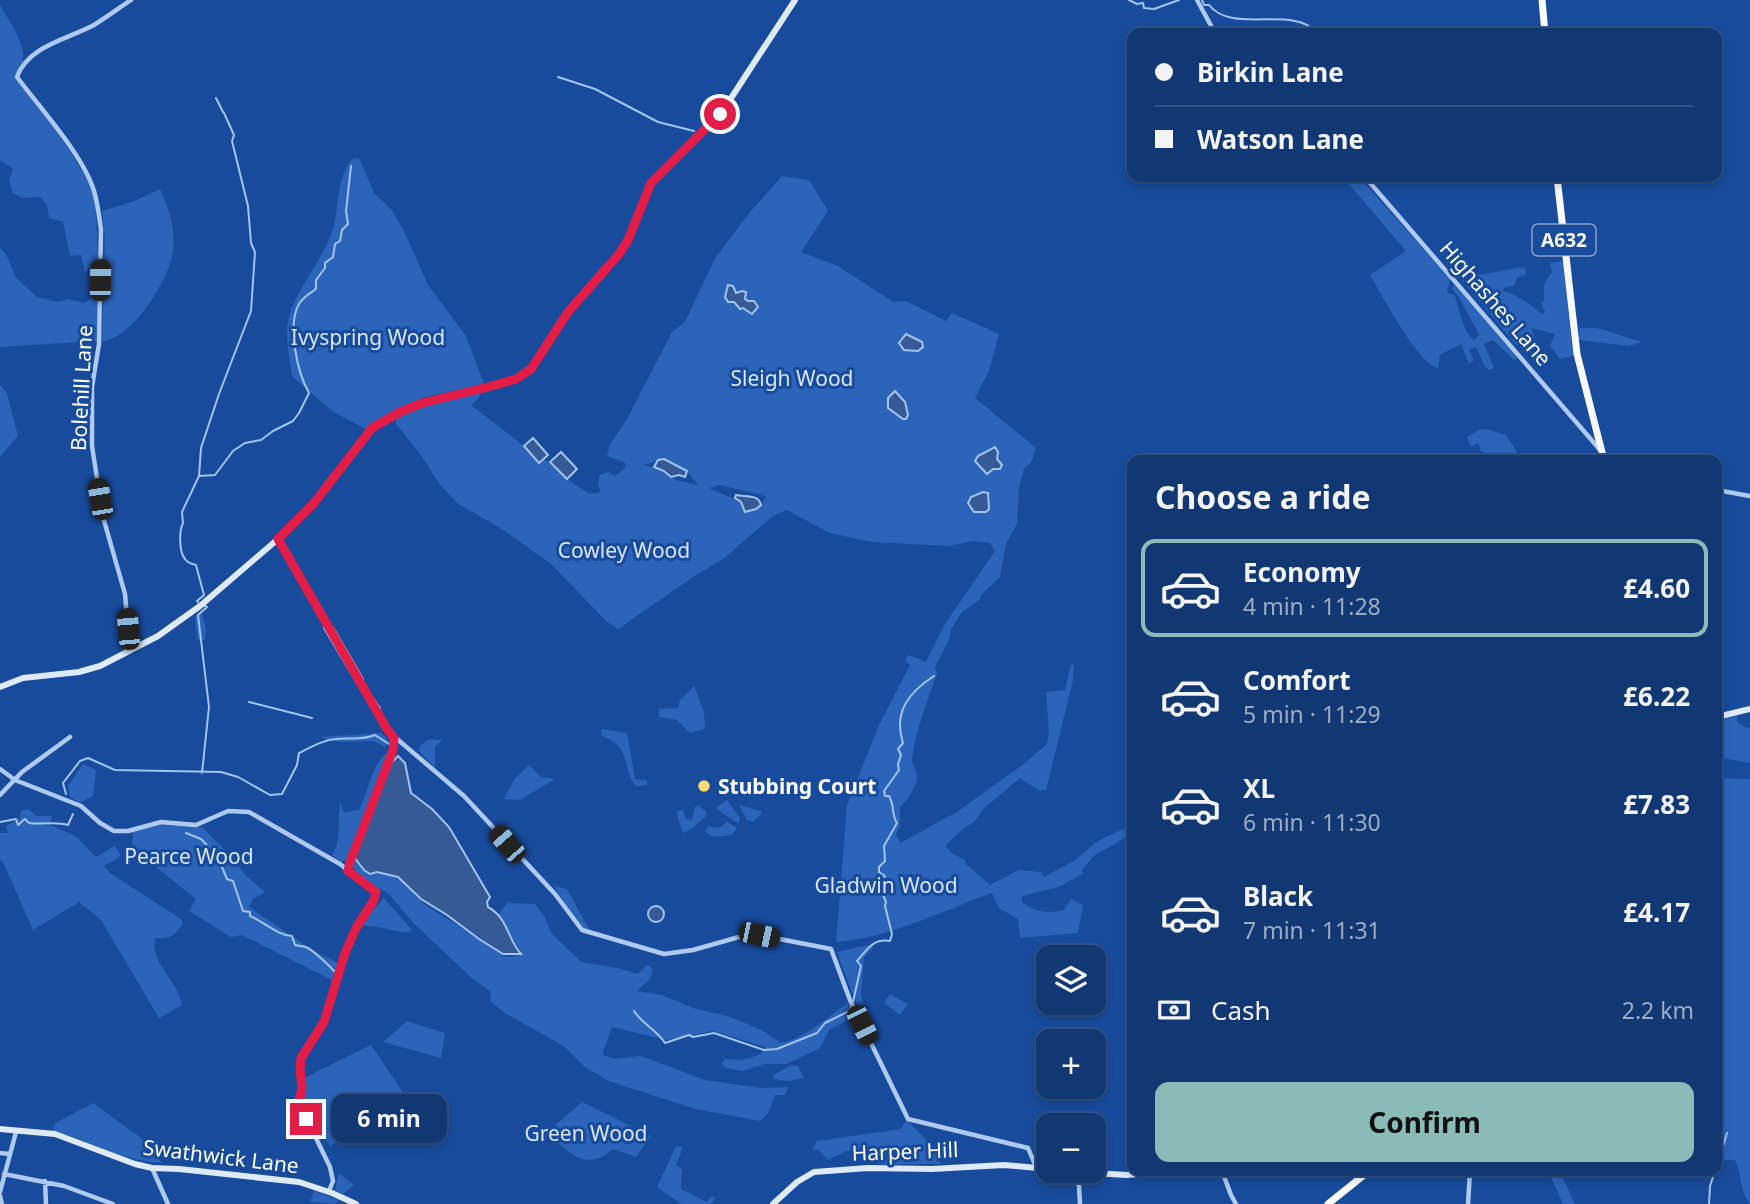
<!DOCTYPE html>
<html lang="en">
<head>
<meta charset="utf-8">
<style>
  :root { --surface:#123874; --page:#1b3f79; --text:#f1f3f6; --muted:#9cacc5; --line:#315286; --accent:#8bbbb9 }
  body { margin:0; font-family:"Noto Sans",sans-serif; background:var(--page); color:var(--text); height:100vh; display:flex; flex-direction:column; font-size:26px; white-space:nowrap }
  * { box-sizing:border-box; margin:0 }
  p { font-size:23px; color:var(--muted) }
  .icon { flex:none; width:38px; height:38px; fill:none; stroke:currentColor; stroke-width:2; stroke-linecap:round; stroke-linejoin:round }
  .map { position:relative; flex:1; overflow:hidden }
  .panel { position:absolute; left:1127px; top:455px; width:595px; height:721px; display:flex; flex-direction:column; background:var(--surface); border-radius:14px; box-shadow:0 4px 10px #0003,0 0 0 2px var(--line) }
  .panel>* { flex:none }
  .hud { position:absolute; left:1127px; top:28px; width:595px; height:154px; border-radius:14px; box-shadow:0 4px 10px #0003,0 0 0 2px var(--line); display:grid; align-content:center; height:154px; padding:0 28px; background:var(--surface) }
  .controls { position:absolute; left:1036px; top:945px; display:grid; gap:14px }
  .controls a { display:grid; place-items:center; width:70px; height:70px; border-radius:14px; background:var(--surface); box-shadow:0 4px 10px #0003,0 0 0 2px var(--line); font-size:35px }
  .end { position:absolute; width:32px; height:32px; margin:-16px; border:9px solid #e11d48; background:#fff; box-shadow:0 0 0 4px #fff }
  .from { border-radius:50% }
  .bubble { position:absolute; height:49px; border-radius:14px; background:var(--surface); box-shadow:0 4px 10px #0003,0 0 0 2px var(--line); font-size:23px; font-weight:700; line-height:49px; text-align:center }
  .car { position:absolute; width:21px; height:42px; margin:-21px -10px; border-radius:9px; box-shadow:0 0 5px 2px #0007; background:linear-gradient(#222 24%,#8ab4d8 0 40%,#222 0 76%,#8ab4d8 0 86%,#222 0) }
  .hud b { display:flex; align-items:center; gap:24px; height:66px; font-size:26px }
  .hud b+b { border-top:2px solid var(--line) }
  .hud i { width:18px; height:18px; background:var(--text) }
  ul { padding:0; list-style:none }
  li { display:flex; align-items:center; gap:21px; height:98px; margin:0 14px 10px; padding:0 14px; border:4px solid transparent; border-radius:14px }
  li div { flex:1 }
  li b { display:block; font-size:26px }
  li em { font-style:normal; font-weight:700 }
  li.active { border-color:var(--accent) }
  li>.icon { width:63px; height:63px; stroke-width:1.5 }
  h2 { padding:0 28px; font-size:32px; line-height:84px }
  .pay { display:flex; align-items:center; gap:18px; height:77px; padding:0 28px; font-size:26px }
  .pay p { margin-inline-start:auto }
  .cta { display:flex; gap:14px; margin-top:auto; padding:14px 28px }
  .cta a { flex:1; height:80px; border-radius:14px; background:var(--accent); color:#111; font-size:28px; font-weight:700; line-height:80px; text-align:center }
  .map>svg:first-child { display:block }
  .green { fill:#2b64b9; fill-rule:evenodd }
  .water { fill:#365a95; stroke:#a1c4f4; stroke-width:2 }
  .lines { fill:none; stroke-linecap:round; stroke-linejoin:round }
  .stream { stroke:#a1c4f4; stroke-width:2 }
  .street { stroke:#aecaf2; stroke-width:4.5 }
  .secondary { stroke:#dde9fc; stroke-width:6 }
  .primary { stroke:#f9fbff; stroke-width:7 }
  .route { stroke:#e11d48; stroke-width:9 }
  .poi-dot { fill:#ffdc6f; stroke:#184b9b; stroke-width:2.5 }
  .labels { text-anchor:middle; dominant-baseline:central; stroke-width:6; stroke-linejoin:round; paint-order:stroke }
  .shield { fill:#184b9b; stroke:#bac9e1; stroke-width:2 }
  .shield-label { font-size:19px; font-weight:bold; fill:#fff }
  .street-label { font-size:21px; fill:#fff; stroke:#184b9b }
  .park-label { font-size:21px; fill:#d6e5fc; stroke:#184b9b }
  .poi-label { font-size:21px; font-weight:bold; fill:#fff; stroke:#184b9b; text-anchor:start }
</style>
</head>
<body>
<div class="map">
<svg width="1750" height="1204" viewBox="0 0 1750 1204">
  <rect width="100%" height="100%" fill="#184b9b"/>
  <path class="green" d="M0,5C9,21 28,45 22,65C20,71 16,73 16,80L57,131L91,185L96,206L98,266H91L85,273L81,255L70,256L63,222L49,218L47,205L40,197L22,198L13,193L9,180L13,169L0,160Z
    M359,158L374,193L391,209L404,231L428,285L466,336L484,384L421,398L366,429L332,411L292,376C290,358 284,335 289,317C298,284 326,258 334,225C340,199 336,182 352,159Z
    M782,176L809,180L828,211L801,252L838,266L893,302L906,301L946,321L952,313L999,334L989,371L975,398L1036,448L1031,463L1024,469L1019,488L1017,524L1006,544L1000,577L981,595L979,600L962,612L951,629L949,640L935,667L937,673C928,700 916,729 912,758C911,766 918,770 917,778C916,788 907,800 900,807V826L896,834L900,843L957,812L1025,763L1047,744L1049,734L1046,692L1065,690L1071,664L1074,665L1073,680L1046,790L1040,791L1020,778L983,809L974,822L964,828L945,846L953,854L965,860L966,864L990,885L1019,870L1041,872L1044,877L1074,861L1096,842L1132,825V834L1095,855L1082,870L1083,874L1058,887L1022,896V902C1035,912 1048,914 1064,910L1071,899L1083,905L1078,933L1020,938L1018,919L999,908L992,893C942,911 890,938 836,942L847,805L879,725L910,665L905,661L908,655L926,662L945,624L995,551L990,543L973,541L949,546L872,542L830,533L787,510L773,516L723,559L693,577L618,629L606,621L551,564L499,527L458,504L440,485L421,455L396,424V419L427,405L479,393L480,397L471,405L524,446L539,463L544,459L567,479L590,494L600,492L598,483L600,475L608,472L615,476L626,467L625,463L607,456L610,444L627,419L672,332L685,322L715,258L750,212ZM664,459L687,471L698,485L676,480L664,471L644,465ZM720,485L766,496L761,505L743,509L741,502L709,488Z
    M1359,177L1450,279L1447,292L1455,296C1460,312 1462,329 1474,341L1479,334L1458,296L1452,289L1454,285L1520,357L1514,360L1493,340L1484,344L1494,368L1490,370L1485,367L1476,347L1469,350L1474,360L1469,364L1461,344L1440,355L1438,368C1418,364 1382,295 1370,275L1406,251L1349,184Z
    M160,189C169,209 176,229 173,252C169,279 132,340 102,341L105,237L102,211L132,202Z
    M0,248L6,254L16,278L37,297L58,302L68,299L84,303L97,295V341L0,347Z
    M1563,261L1573,356L1560,359L1550,346L1555,334L1531,328L1535,338L1525,337L1516,345L1460,278L1525,267L1526,275L1517,277L1514,286L1505,287L1502,291C1517,294 1531,305 1542,314L1545,312L1541,303L1544,301C1544,289 1542,282 1552,273L1550,263Z
    M1579,328H1597L1642,342L1629,346L1579,340Z
    M0,385L7,393L18,436L0,457Z
    M1487,429L1506,435L1522,460H1498L1481,451L1478,443L1471,447L1467,437L1479,430Z
    M201,611L206,628L205,639L200,641L197,638L195,616Z
    M694,686L704,712L705,729L690,733L677,720L659,717V709L678,708L680,700Z
    M1737,716V722L1746,728L1750,727V763L1717,757V721Z
    M602,729L627,733L635,779L647,780V785L636,786C625,775 629,754 616,744C612,740 605,738 601,735Z
    M381,733L387,739L386,748L374,741L340,742L320,737Z
    M429,739L442,740L435,747V768L419,751V747Z
    M389,751L390,754L349,859L341,862L332,855C342,842 337,818 340,802L344,812L359,810C369,791 371,764 389,751Z
    M83,764L96,770L93,796L80,803L70,797L68,786Z
    M529,765L541,777L555,779L520,800L504,799L514,780Z
    M1717,778L1750,779V1204C1739,1190 1742,1174 1735,1160H1719L1724,1126L1717,1101Z
    M727,800L740,818L739,824L715,808Z
    M739,805L763,812L753,822L747,820Z
    M699,806L706,811V816L693,828L683,833L678,819L677,811L683,810L686,819L692,820L695,807Z
    M28,809L37,816H52L50,825L77,837L96,857L115,846L121,856L104,866L110,873L181,919L183,924C174,936 170,939 155,938C150,964 178,980 182,1005L159,1018L101,920L79,902L33,930L3,862L0,860V833H8L6,826L20,818L21,811Z
    M727,822L737,828L732,835L713,837L705,832L709,826C715,830 722,827 727,822Z
    M163,823L202,827L235,860L244,874L265,892L253,899L249,907L314,951L338,963L332,980L242,935L231,937L189,911L196,899L132,848L133,832Z
    M354,857C370,885 377,866 398,879C410,887 418,901 430,908C455,923 479,939 503,956L511,957L522,954L499,914L507,903L535,904L544,916L552,934L581,962L617,968L638,974L647,965L653,969L650,979L637,991L662,995L693,1008L727,1016L762,1030L781,1043C806,1038 827,1017 848,1003L855,1016L829,1030L820,1048L786,1064H765L743,1071L726,1068L721,1064L725,1059C739,1061 758,1060 766,1047L713,1031L666,1040L612,1027L603,1052V1055L614,1059L641,1056L705,1080L761,1088L788,1087L785,1095H775L769,1112L760,1121L696,1109L611,1082L586,1068L565,1047L505,1013L491,1002L490,991L473,979L413,923L389,894L359,877L352,865Z
    M554,886L567,889L590,931L579,926Z
    M384,898L412,930L410,932C394,933 380,925 365,926L362,922Z
    M868,945L873,948L864,957L861,993L865,1015L861,1017L837,952Z
    M890,994L908,1004L900,1015L884,1003Z
    M407,1021L445,1033L441,1058L383,1042Z
    M371,1045L406,1097L330,1146L303,1101L304,1078Z
    M791,1065L798,1066L804,1078L789,1081L774,1079L773,1075Z
    M582,1102L651,1136L636,1157L613,1149C590,1170 572,1157 554,1139L553,1127Z
    M93,1103L145,1141L153,1154L163,1163C120,1161 94,1141 53,1131L54,1124Z
    M906,1121H908L931,1145L941,1164H880L860,1151H846L828,1160L819,1150H812L817,1141L901,1129Z
    M676,1146L683,1147L676,1165L682,1169L681,1189L707,1202L712,1196L715,1198L711,1204H681L657,1187Z
    M1560,1171L1575,1204H1563L1549,1173Z
    M339,1173L354,1185L343,1194L335,1190Z
    M314,1191L338,1200L336,1204L310,1202Z"/>
  <path class="water" d="M728,285L733,286L736,293L742,291L746,292L745,299L748,301H754L758,307L752,314L743,308L740,309L734,302H728L725,297Z
    M906,334L922,342L923,347L918,351L904,350L899,343Z
    M895,391L905,402L908,415L906,419H903L888,408V398Z
    M533,438L548,455L539,463L524,446Z
    M995,447L998,452L997,459L1002,465L1000,469H993L987,474L975,461L978,456Z
    M561,452L577,469L567,479L550,462Z
    M664,459L687,471L685,477L679,475L671,477L664,471L654,467L658,460Z
    M983,492L988,493L989,509L986,512H974L968,503L971,497Z
    M736,495C745,497 759,494 761,505L756,509L745,512L741,502L735,498Z
    M398,756L405,763L411,793L432,809L449,827L490,897L487,902L488,907C508,918 507,938 521,954H503L479,939L447,915L421,899L398,877L377,872L370,874L364,870L354,857L392,762Z
    M648 914a8 8 0 1 1 16 0a8 8 0 1 1-16 0Z"/>
  <g class="lines">
    <path class="stream" d="M1129,0L1137,4L1143,3L1144,8L1154,9L1179,0
      M1202,0L1204,5H1209C1233,35 1292,4 1318,33
      M558,77L595,89L658,122L694,131
      M216,98L223,112
      M199,476L215,475L233,451L245,443L261,440L273,431L293,421L299,413L309,393C297,372 287,325 299,304C302,298 310,293 316,289V280L325,268V263L333,257L335,244L340,241L342,230L348,224L346,211L351,166
      M198,602L197,601L204,595L197,569L196,565C192,564 187,562 185,559C179,552 179,531 183,523L182,512L199,476L201,448L219,394L251,311L255,252L251,243L248,206L232,141L234,135L224,113
      M324,628L379,720
      M334,629L363,679
      M371,695L380,708
      M249,702L312,718
      M202,773L209,707L198,615L207,607L203,605
      M66,794L63,783L80,761L88,758L115,770L221,772L238,777L270,795L282,794L297,765L299,753C311,747 323,740 336,739C351,737 359,741 375,735L389,744L392,740
      M0,822L16,819L18,825L25,819L29,823C43,825 55,821 68,825L73,814
      M186,833L201,839L223,862L222,867L227,879L233,881L243,911L250,912V916C264,922 277,935 292,936L295,945C299,946 304,946 308,948C312,950 329,965 334,971
      M853,1002L861,966L857,961C867,950 873,938 890,941L892,934L885,906L886,902L879,885L885,876L879,872V867L885,861L884,846L897,823C891,814 895,806 889,796H885L884,791L899,770L898,764L901,755L898,749L903,743C893,712 909,692 934,676
      M634,1011C643,1025 656,1029 665,1043L689,1035L693,1037L714,1033L764,1050L777,1049L817,1033L825,1023L849,1011L851,1007
      M1717,1167L1727,1133
      M1709,1204L1710,1186L1715,1171"/>
    <path class="street" d="M1197,0L1215,33
      M1365,177L1601,451
      M1717,490L1750,496
      M278,539L390,733L464,796L555,894L582,930L664,954L693,950L739,937L759,935L831,949L850,1000L908,1119L1028,1148L1036,1167
      M127,651L128,629L125,594L103,517L92,446V387L99,344L101,229C99,217 98,204 94,191C83,155 40,108 17,77C28,46 68,39 94,25C107,17 119,8 131,0
      M0,769L15,780L81,806L100,823L114,831H128L161,822L196,825L228,811L249,812L340,864L375,892L374,900L356,928L345,952L324,1022L300,1063L302,1087L299,1103L330,1167L333,1181L329,1191
      M0,795L22,772L70,737
      M348,870L393,750L394,738
      M0,1153L10,1154
      M152,1168L168,1204
      M1222,1171L1231,1195L1236,1204
      M1074,1173L1079,1186L1080,1204
      M4,1174L64,1186L113,1204
      M45,1181L46,1204
      M0,1192L16,1132
      M0,1196L2,1204
      M1468,1204L1470,1171"/>
    <path class="secondary" d="M0,687L23,678L79,672L100,666L158,636L200,606L278,539L314,503L372,428L400,412L422,403L488,387L516,379L531,369L568,312L619,254L628,240L651,183L724,109L795,0
      M1717,717L1750,709
      M0,1129L55,1134L135,1164L152,1168L179,1169L299,1182L332,1193L356,1204
      M1059,1171L1127,1175L1171,1171
      M773,1204L797,1182L814,1172L868,1168L932,1169L1004,1165L1048,1169"/>
    <path class="primary" d="M1542,0L1545,33
      M1557,177L1577,354L1604,460
      M1328,1204L1369,1171"/>
  </g>
  <g class="lines">
    <path class="route" d="M306,1119L299,1103L302,1087L300,1070L301,1058L324,1022L345,953L356,928L374,900L376,892L348,871L350,862L393,750L394,738L387,729L278,539L314,503L372,428L400,412L422,403L488,387L516,379L531,369L568,312L619,254L628,240L651,183L720,114"/>
  </g>
  <circle class="poi-dot" cx="704" cy="786" r="7"/>
  <g class="labels">
    <rect class="shield" x="1532.5" y="224.5" width="63" height="31" rx="5"/>
    <g class="shield-label">
      <text x="1564" y="240">A632</text>
    </g>
    <g class="street-label">
      <text transform="translate(1496 303) rotate(49)">Highashes Lane</text>
      <text transform="translate(81 388) rotate(-87)">Bolehill Lane</text>
      <text transform="translate(905 1151) rotate(-2)">Harper Hill</text>
      <text transform="translate(221 1156) rotate(7)">Swathwick Lane</text>
    </g>
    <g class="park-label">
      <text x="368" y="337">Ivyspring Wood</text>
      <text x="792" y="378">Sleigh Wood</text>
      <text x="624" y="550">Cowley Wood</text>
      <text x="189" y="856">Pearce Wood</text>
      <text x="886" y="885">Gladwin Wood</text>
      <text x="586" y="1133">Green Wood</text>
    </g>
    <g class="poi-label">
      <text x="718" y="786">Stubbing Court</text>
    </g>
  </g>
</svg>
<div class="controls">
<a><svg class="icon" aria-label="layers" viewBox="0 0 24 24"><path d="M12 4l9 5-9 5-9-5zM3 14l9 5 9-5"/></svg></a>
<a>+</a>
<a>−</a>
</div>
<i class="end from" style="left:720px;top:114px"></i>
<i class="end" style="left:306px;top:1119px"></i>
<div class="bubble" style="left:331px;top:1094px;width:116px">6 min</div>
<i class="car" style="left:100px;top:280px;rotate:1deg"></i>
<i class="car" style="left:100px;top:499px;rotate:350deg"></i>
<i class="car" style="left:128px;top:629px;rotate:355deg"></i>
<i class="car" style="left:507px;top:844px;rotate:319deg"></i>
<i class="car" style="left:759px;top:935px;rotate:102deg"></i>
<i class="car" style="left:862px;top:1025px;rotate:154deg"></i>
<div class="hud">
<b><i class="from"></i>Birkin Lane</b>
<b><i></i>Watson Lane</b>
</div>
<section class="panel">
<h2>Choose a ride</h2>
<ul>
<li class="active"><svg class="icon" aria-label="car" viewBox="0 0 24 24"><path d="M5 17H2v-5l4-1 3-4h7l3 4 3 1v5h-3M9 17h6M6 11h13"/><circle cx="7" cy="17" r="2"/><circle cx="17" cy="17" r="2"/></svg><div><b>Economy</b><p>4 min · 11:28</p></div><em>£4.60</em></li>
<li><svg class="icon" aria-label="car" viewBox="0 0 24 24"><path d="M5 17H2v-5l4-1 3-4h7l3 4 3 1v5h-3M9 17h6M6 11h13"/><circle cx="7" cy="17" r="2"/><circle cx="17" cy="17" r="2"/></svg><div><b>Comfort</b><p>5 min · 11:29</p></div><em>£6.22</em></li>
<li><svg class="icon" aria-label="car" viewBox="0 0 24 24"><path d="M5 17H2v-5l4-1 3-4h7l3 4 3 1v5h-3M9 17h6M6 11h13"/><circle cx="7" cy="17" r="2"/><circle cx="17" cy="17" r="2"/></svg><div><b>XL</b><p>6 min · 11:30</p></div><em>£7.83</em></li>
<li><svg class="icon" aria-label="car" viewBox="0 0 24 24"><path d="M5 17H2v-5l4-1 3-4h7l3 4 3 1v5h-3M9 17h6M6 11h13"/><circle cx="7" cy="17" r="2"/><circle cx="17" cy="17" r="2"/></svg><div><b>Black</b><p>7 min · 11:31</p></div><em>£4.17</em></li>
</ul>
<div class="pay"><svg class="icon" aria-label="cash" viewBox="0 0 24 24"><path d="M3 7h18v10H3z"/><circle cx="12" cy="12" r="2"/></svg>Cash<p>2.2 km</p></div>
<div class="cta"><a>Confirm</a></div>
</section>
</div>
</body>
</html>
